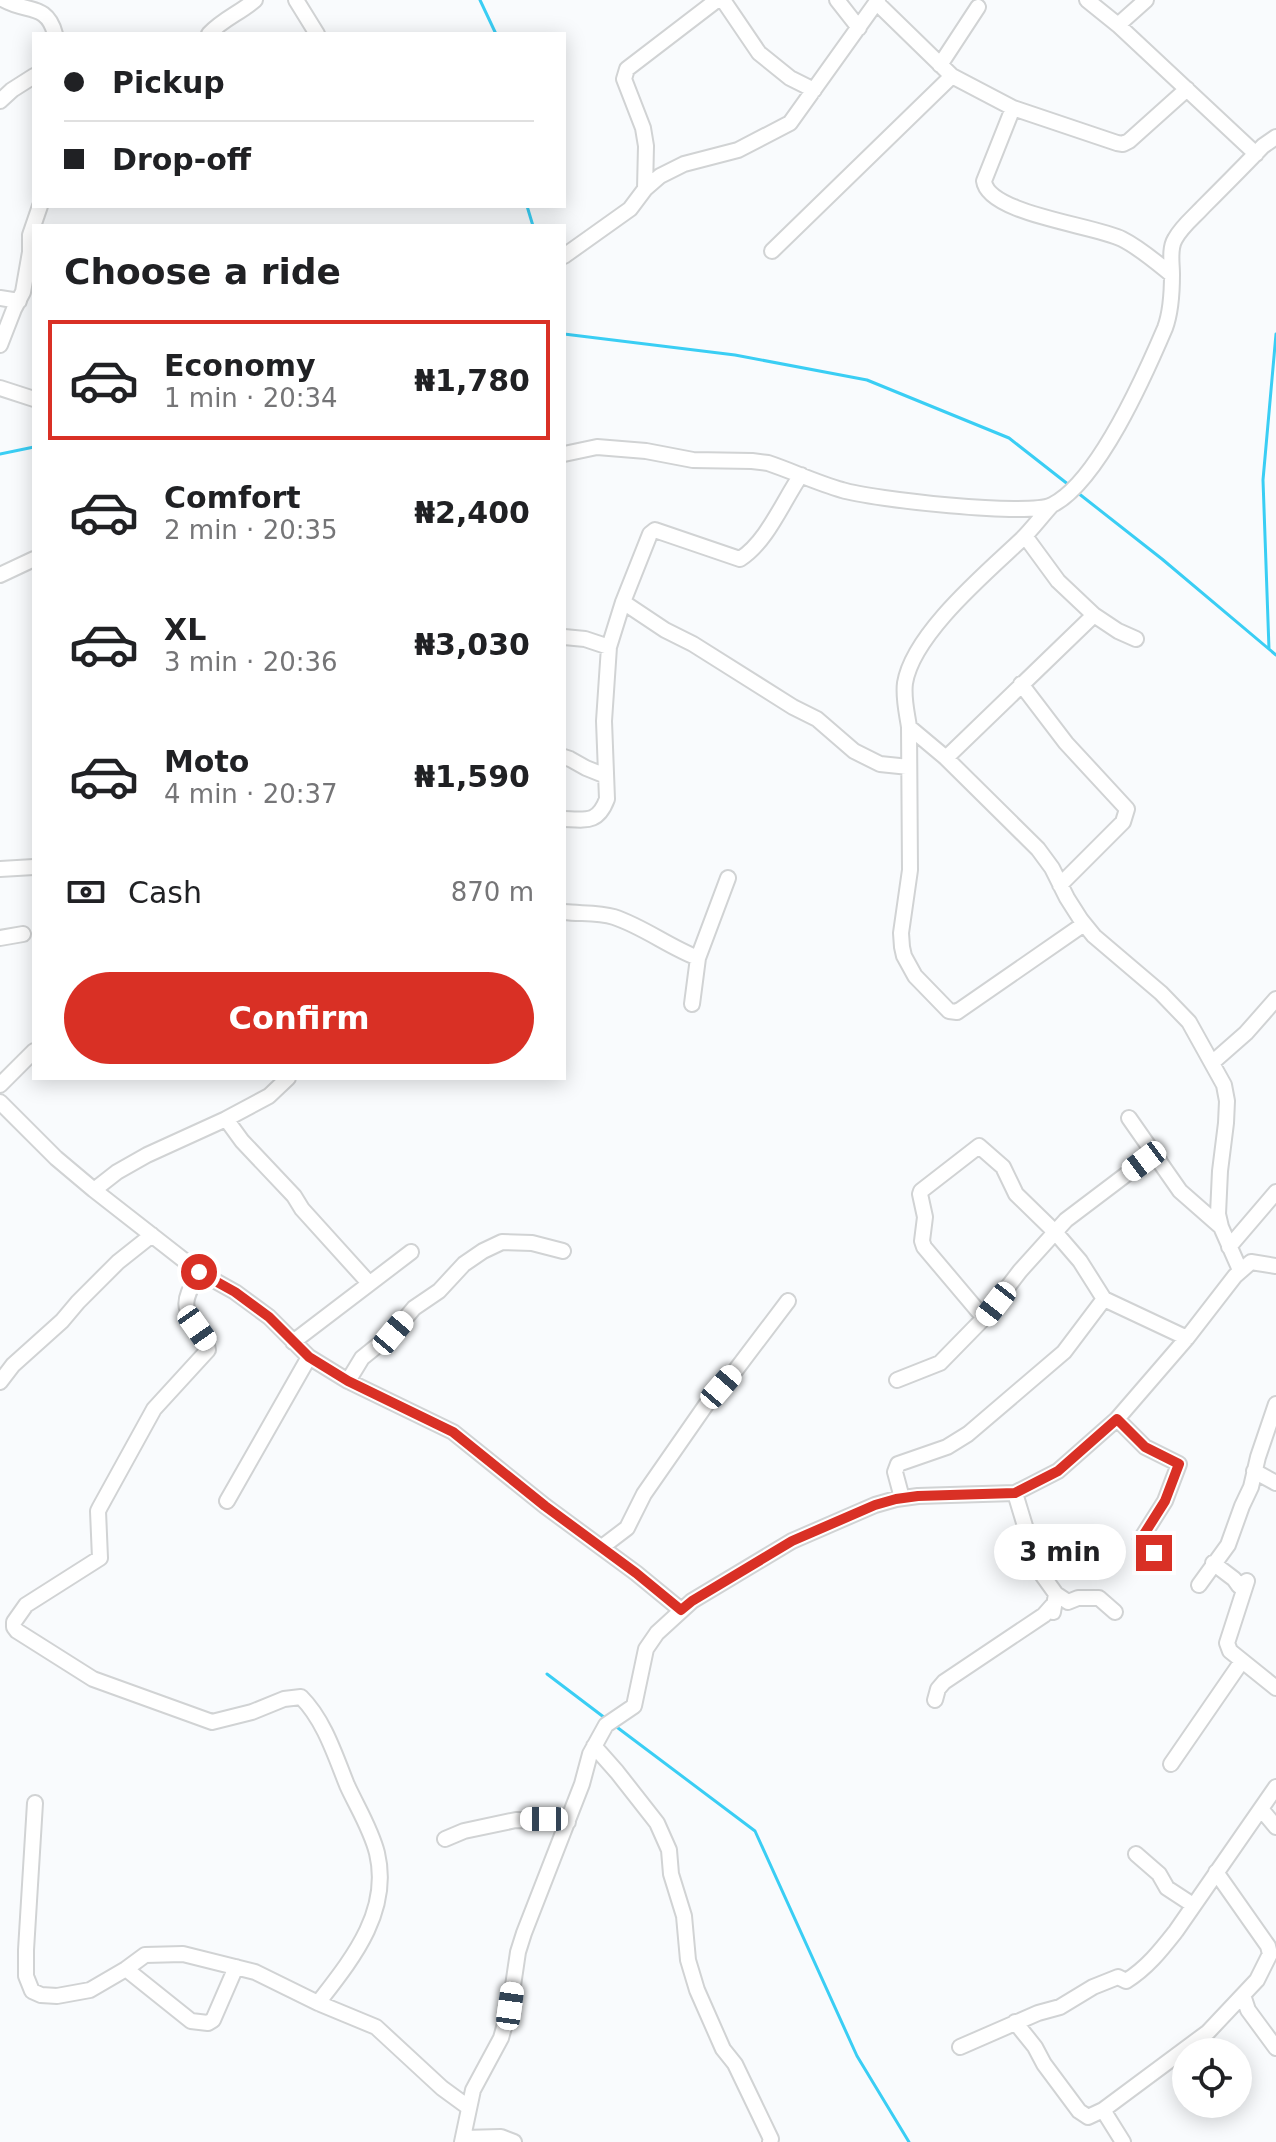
<!DOCTYPE html>
<html lang="en">
<head>
<meta charset="utf-8">
<style>
  :root { --surface:#fff; --page:#f6f6f6; --text:#202124; --muted:#757577; --line:#e0e0e0; --accent:#d93025 }
  body { margin:0; font-family:"DejaVu Sans",sans-serif; background:var(--page); color:var(--text); height:100vh; display:flex; flex-direction:column; font-size:30px; white-space:nowrap }
  * { box-sizing:border-box; margin:0 }
  p { font-size:26px; color:var(--muted) }
  .icon { flex:none; width:44px; height:44px; fill:none; stroke:currentColor; stroke-width:2; stroke-linecap:round; stroke-linejoin:round }
  .map { position:relative; flex:1; overflow:hidden }
  .side { position:absolute; left:32px; top:224px; width:534px; height:856px; display:flex; flex-direction:column; background:var(--surface); border-radius:0px; box-shadow:0 4px 20px #0003 }
  .side>* { flex:none }
  .banner { position:absolute; left:32px; top:32px; width:534px; height:176px; border-radius:0px; box-shadow:0 4px 20px #0003; display:grid; align-content:center; height:176px; padding:0 32px; background:var(--surface) }
  .buttons { position:absolute; left:1172px; top:2038px; display:grid; gap:16px }
  .buttons a { display:grid; place-items:center; width:80px; height:80px; border-radius:50%; background:var(--surface); box-shadow:0 4px 20px #0003; font-size:40px }
  .end { position:absolute; width:36px; height:36px; margin:-18px; border:10px solid #d93025; background:#fff; box-shadow:0 0 0 4px #fff }
  .from { border-radius:50% }
  .bubble { position:absolute; height:56px; border-radius:28px; background:var(--surface); box-shadow:0 4px 20px #0003; font-size:26px; font-weight:700; line-height:56px; text-align:center }
  .car { position:absolute; width:24px; height:48px; margin:-24px -12px; border-radius:10px; box-shadow:0 0 6px 2px #0007; background:linear-gradient(#fff 24%,#345 0 40%,#fff 0 76%,#345 0 86%,#fff 0) }
  .banner b { display:flex; align-items:center; gap:28px; height:76px; font-size:30px }
  .banner b+b { border-top:2px solid var(--line) }
  .banner i { width:20px; height:20px; background:var(--text) }
  ul { padding:0; list-style:none }
  li { display:flex; align-items:center; gap:24px; height:120px; margin:0 16px 12px; padding:0 16px; border:4px solid transparent; border-radius:0px }
  li div { flex:1 }
  li b { display:block; font-size:30px }
  li em { font-style:normal; font-weight:700 }
  li.current { border-color:var(--accent) }
  li>.icon { width:72px; height:72px; stroke-width:1.5 }
  h2 { padding:0 32px; font-size:36px; line-height:96px }
  .pay { display:flex; align-items:center; gap:20px; height:88px; padding:0 32px; font-size:30px }
  .pay p { margin-inline-start:auto }
  .button { display:flex; gap:16px; margin-top:auto; padding:16px 32px }
  .button a { flex:1; height:92px; border-radius:48px; background:var(--accent); color:#fff; font-size:32px; font-weight:700; line-height:92px; text-align:center }
  .map>svg:first-child { display:block }
  .lines { fill:none; stroke-linecap:round; stroke-linejoin:round }
  .stream { stroke:#3acef4; stroke-width:3 }
  .minor-casing { stroke:#d1d3d4; stroke-width:18 }
  .minor { stroke:#fff; stroke-width:14 }
  .route { stroke:#d93025; stroke-width:10 }
</style>
</head>
<body>
<div class="map">
<svg width="1276" height="2142" viewBox="0 0 1276 2142">
  <rect width="100%" height="100%" fill="#f9fbfd"/>
  <g class="lines">
    <path class="stream" d="M480,0L496,34
      M527,206L533,226
      M564,334L735,355L867,380L1009,438L1069,485
      M0,454L34,447
      M1078,493L1162,559L1276,655
      M1269,649L1263,480L1276,334
      M547,1674L605,1718
      M614,1725L755,1831L857,2056L909,2142"/>
    <defs>
      <path id="minor" d="M4,0C27,13 47,3 55,34
        M296,0L317,34
        M723,0L759,53L790,78L814,90
        M837,0L859,28
        M1087,0L1118,25L1256,154
        M877,3L952,76L1013,108L1117,143L1123,144L1129,141L1187,89
        M1118,25L1146,0
        M209,34C223,19 240,13 255,0
        M940,65L978,7
        M0,101L12,90L34,76
        M1013,108L984,181C988,214 1094,225 1122,239C1140,248 1156,262 1172,275
        M645,189L646,146L643,128L624,79L627,69L717,0
        M772,251L952,76
        M564,256L630,209L645,189L660,176L684,164L738,150L790,123L878,0
        M0,298L19,301
        M0,345L14,309L23,292L30,252V235L40,206
        M0,388L34,399
        M564,454L597,447L646,451L693,460L752,461L768,463C792,471 817,483 842,490C871,499 1030,517 1052,505C1098,482 1145,375 1165,328C1171,312 1172,292 1172,274C1172,263 1169,249 1175,239C1182,226 1194,217 1203,207C1223,187 1243,167 1263,146L1276,137
        M1051,506C1041,517 1032,529 1022,539C986,573 913,634 905,683C903,698 907,713 909,727L946,758L1038,849L1052,868L1067,898L1081,920L1094,936L1161,993L1189,1022L1224,1085L1227,1101L1226,1123L1220,1171L1218,1214L1221,1227L1240,1270
        M0,575L34,559
        M623,602L665,630L693,644L793,707L817,719L854,751L880,764L909,767
        M1094,615L1118,631L1136,639
        M564,637L585,639L609,647
        M1021,684L1066,743L1127,809L1123,822L1060,885
        M909,727L910,870L901,933L902,947L904,956L915,976L949,1011L957,1012L1084,924
        M564,757L570,759L586,768L606,776
        M946,758L1094,615L1058,581L1025,536
        M564,819C587,820 598,823 607,799L604,721L609,647L623,602L650,534L655,530L740,559C767,542 783,501 801,475
        M0,869L34,867
        M564,912C580,914 598,912 614,917C644,927 669,947 698,958
        M0,938L23,934
        M692,1004L698,958L728,878
        M1213,1062L1246,1033L1276,999
        M0,1085L34,1051
        M0,1102L56,1158L94,1190L199,1272L235,1292L269,1317L309,1357L348,1381L453,1432L545,1506L636,1573L681,1610
        M1129,1118L1180,1191L1221,1227
        M226,1119L242,1141L294,1196L302,1209L369,1283
        M94,1190L117,1172L147,1155L226,1119L269,1096L288,1078
        M1229,1247L1276,1192
        M199,1272C184,1301 180,1304 200,1332C205,1339 207,1342 208,1350L154,1409L100,1507L98,1511L100,1558L26,1605L14,1622V1627L17,1631L93,1679L212,1722L252,1712L284,1699L301,1697C324,1720 335,1755 347,1785C357,1807 371,1829 377,1853C391,1912 352,1959 318,2003
        M984,1318L924,1247L922,1241L925,1217L920,1194L921,1191L979,1146L1003,1167L1016,1194L1055,1232L1080,1261L1104,1299L1187,1338
        M293,1342L411,1252
        M897,1380L940,1363L984,1318L1020,1271L1066,1220L1144,1161L1159,1159
        M348,1381L362,1358L393,1333L414,1308L439,1291L464,1264L483,1251L502,1242L532,1243L563,1251
        M0,1382L13,1365L62,1321L78,1302L118,1262L152,1235
        M1117,1419L1145,1447L1179,1464L1165,1501L1141,1539L1154,1553
        M1254,1471L1276,1483
        M902,1498L895,1472L898,1464L947,1447L968,1434L1064,1352L1104,1299
        M227,1501L309,1357
        M602,1547L627,1528L644,1494L708,1402L735,1371L788,1301
        M1213,1563L1234,1579L1239,1586L1247,1581L1227,1643L1230,1651L1276,1688
        M1199,1585L1228,1545L1242,1506L1251,1487L1258,1457L1276,1404
        M1056,1594L1068,1602L1078,1598H1099L1115,1612
        M935,1700L938,1689L944,1682L1044,1615L1052,1606L1053,1612L1056,1594L1038,1569L1015,1493
        M594,1746L617,1772L657,1823L669,1850L671,1874L684,1916L688,1960L697,1990L723,2049L735,2064L771,2139L770,2142
        M1171,1764L1242,1661
        M35,1803L26,1950V1976L32,1991L41,1995L57,1996L90,1990L126,1969L145,1955L183,1954L255,1972L318,2003L376,2027L442,2088L468,2107
        M1261,1809L1276,1827
        M445,1839L464,1831L516,1820L568,1822
        M1136,1854L1159,1874L1167,1888L1193,1905
        M126,1969L191,2021L208,2023L213,2020L236,1967
        M1243,1995L1248,2010L1276,2048
        M1015,2022L1035,2047L1044,2064L1079,2111L1088,2117L1103,2110L1208,2032L1257,1980L1270,1954L1268,1946L1216,1872
        M960,2047L1038,2013L1060,2007L1093,1987L1118,1977L1126,1981C1147,1968 1161,1950 1176,1931L1276,1787
        M1103,2110L1123,2142
        M463,2138L501,2137L514,2142
        M462,2142L473,2090L501,2038L510,2006L518,1952L524,1933L582,1784L590,1754L606,1725L634,1706L646,1649L657,1633L692,1601L792,1541L875,1505L896,1499L918,1496L1015,1493L1058,1471L1117,1419L1187,1338L1235,1276L1251,1262L1276,1266"/>
    </defs>
    <use href="#minor" class="minor-casing"/>
    <use href="#minor" class="minor"/>
  </g>
  <g class="lines">
    <path class="route" d="M199,1272L235,1292L269,1317L309,1357L348,1381L453,1432L545,1506L636,1573L681,1610L692,1601L792,1541L875,1505L896,1499L918,1496L1015,1493L1058,1471L1117,1419L1145,1447L1179,1464L1165,1501L1141,1539L1154,1553"/>
  </g>
</svg>
<div class="buttons">
<a><svg class="icon" aria-label="locate" viewBox="0 0 24 24"><circle cx="12" cy="12" r="6"/><path d="M12 2v4M12 18v4M2 12h4M18 12h4"/></svg></a>
</div>
<i class="end from" style="left:199px;top:1272px"></i>
<i class="end" style="left:1154px;top:1553px"></i>
<div class="bubble" style="left:994px;top:1524px;width:132px">3 min</div>
<i class="car" style="left:1144px;top:1161px;rotate:233deg"></i>
<i class="car" style="left:996px;top:1304px;rotate:218deg"></i>
<i class="car" style="left:197px;top:1328px;rotate:145deg"></i>
<i class="car" style="left:393px;top:1333px;rotate:40deg"></i>
<i class="car" style="left:721px;top:1387px;rotate:41deg"></i>
<i class="car" style="left:544px;top:1819px;rotate:270deg"></i>
<i class="car" style="left:510px;top:2006px;rotate:8deg"></i>
<div class="banner">
<b><i class="from"></i>Pickup</b>
<b><i></i>Drop-off</b>
</div>
<section class="side">
<h2>Choose a ride</h2>
<ul>
<li class="current"><svg class="icon" aria-label="car" viewBox="0 0 24 24"><path d="M5 17H2v-5l4-1 3-4h7l3 4 3 1v5h-3M9 17h6M6 11h13"/><circle cx="7" cy="17" r="2"/><circle cx="17" cy="17" r="2"/></svg><div><b>Economy</b><p>1 min · 20:34</p></div><em>₦1,780</em></li>
<li><svg class="icon" aria-label="car" viewBox="0 0 24 24"><path d="M5 17H2v-5l4-1 3-4h7l3 4 3 1v5h-3M9 17h6M6 11h13"/><circle cx="7" cy="17" r="2"/><circle cx="17" cy="17" r="2"/></svg><div><b>Comfort</b><p>2 min · 20:35</p></div><em>₦2,400</em></li>
<li><svg class="icon" aria-label="car" viewBox="0 0 24 24"><path d="M5 17H2v-5l4-1 3-4h7l3 4 3 1v5h-3M9 17h6M6 11h13"/><circle cx="7" cy="17" r="2"/><circle cx="17" cy="17" r="2"/></svg><div><b>XL</b><p>3 min · 20:36</p></div><em>₦3,030</em></li>
<li><svg class="icon" aria-label="car" viewBox="0 0 24 24"><path d="M5 17H2v-5l4-1 3-4h7l3 4 3 1v5h-3M9 17h6M6 11h13"/><circle cx="7" cy="17" r="2"/><circle cx="17" cy="17" r="2"/></svg><div><b>Moto</b><p>4 min · 20:37</p></div><em>₦1,590</em></li>
</ul>
<div class="pay"><svg class="icon" aria-label="cash" viewBox="0 0 24 24"><path d="M3 7h18v10H3z"/><circle cx="12" cy="12" r="2"/></svg>Cash<p>870 m</p></div>
<div class="button"><a>Confirm</a></div>
</section>
</div>
</body>
</html>
